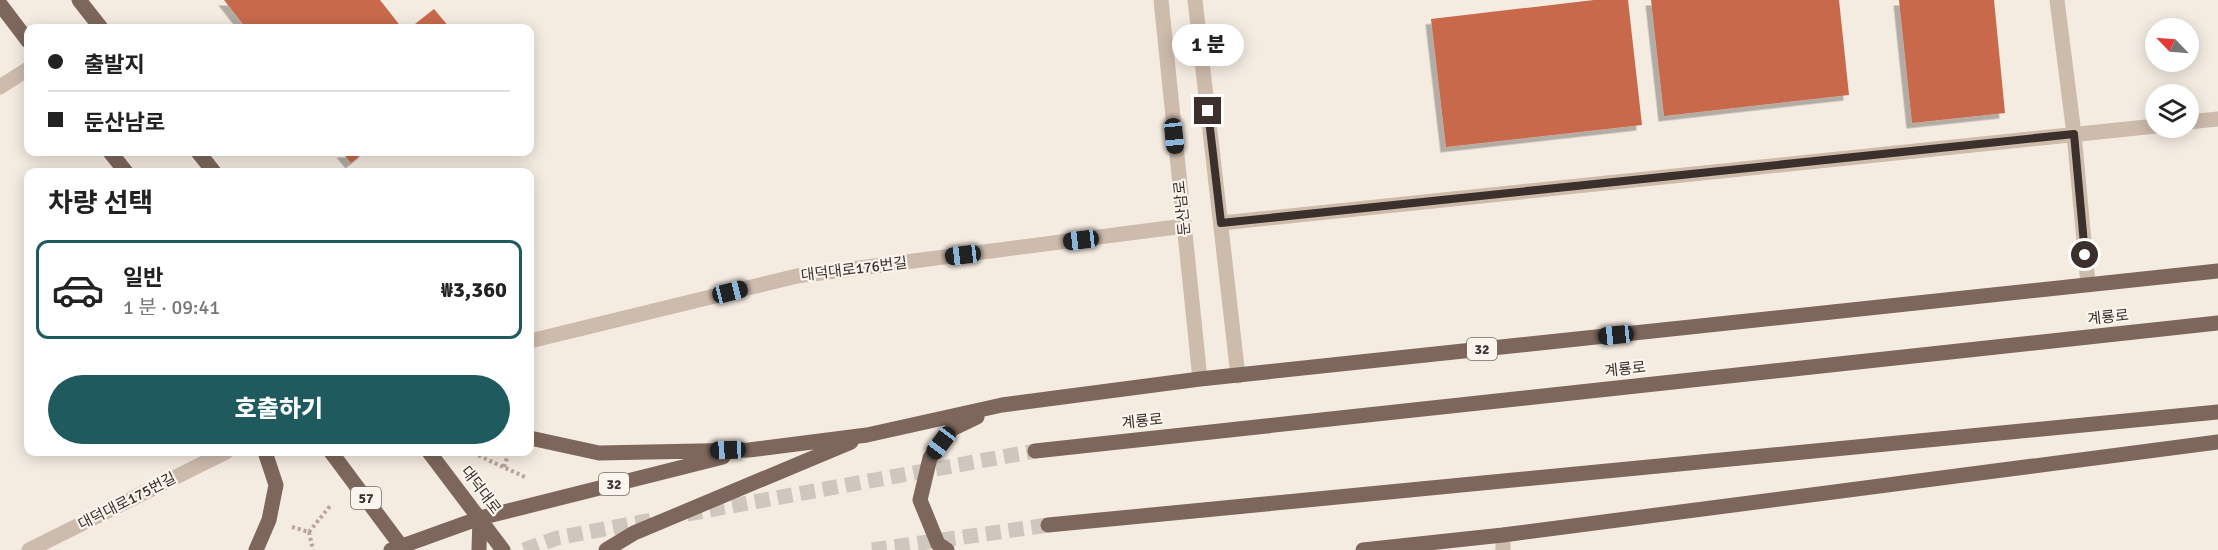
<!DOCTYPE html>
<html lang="ko">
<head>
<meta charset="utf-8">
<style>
  :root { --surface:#fff; --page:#f2f2f2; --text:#222; --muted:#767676; --line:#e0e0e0; --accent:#1f5a5e }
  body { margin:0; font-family:Signika,"Noto Sans KR",sans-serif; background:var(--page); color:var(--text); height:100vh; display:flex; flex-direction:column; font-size:22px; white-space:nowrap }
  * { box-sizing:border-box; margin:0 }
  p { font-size:20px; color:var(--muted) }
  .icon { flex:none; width:33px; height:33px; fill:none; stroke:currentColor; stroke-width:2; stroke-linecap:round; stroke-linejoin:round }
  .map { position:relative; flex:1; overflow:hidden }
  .panel { position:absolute; left:24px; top:168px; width:510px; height:288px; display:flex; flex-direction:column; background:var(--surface); border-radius:12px; box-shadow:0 3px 15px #0003 }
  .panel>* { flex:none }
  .guide { position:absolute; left:24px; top:24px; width:510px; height:132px; border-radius:12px; box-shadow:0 3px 15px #0003; display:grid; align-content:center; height:132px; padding:0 24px; background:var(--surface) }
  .needle { width:39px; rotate:295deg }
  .fabs { position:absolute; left:2145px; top:18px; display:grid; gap:12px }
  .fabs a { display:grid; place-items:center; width:54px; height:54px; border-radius:50%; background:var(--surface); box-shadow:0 3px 15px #0003; font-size:30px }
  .end { position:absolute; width:27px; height:27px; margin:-14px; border:8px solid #3b302b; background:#fff; box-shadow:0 0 0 3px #fff }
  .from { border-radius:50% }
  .bubble { position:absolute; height:42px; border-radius:21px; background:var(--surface); box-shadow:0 3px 15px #0003; font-size:20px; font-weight:800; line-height:42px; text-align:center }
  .car { position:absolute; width:18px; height:36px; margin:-18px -9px; border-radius:8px; box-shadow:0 0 4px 2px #0007; background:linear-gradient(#222 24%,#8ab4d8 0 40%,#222 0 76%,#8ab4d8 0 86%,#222 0) }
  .guide b { display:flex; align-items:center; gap:21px; height:57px; font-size:22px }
  .guide b+b { border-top:2px solid var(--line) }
  .guide i { width:15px; height:15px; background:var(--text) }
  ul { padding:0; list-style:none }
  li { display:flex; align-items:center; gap:18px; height:99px; margin:0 12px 9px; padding:0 12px; border:3px solid transparent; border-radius:12px }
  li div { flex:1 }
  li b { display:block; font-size:22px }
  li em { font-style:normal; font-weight:800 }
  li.selected { border-color:var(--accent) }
  li>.icon { width:54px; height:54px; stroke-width:1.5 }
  h2 { padding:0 24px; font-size:27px; line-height:72px }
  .cta { display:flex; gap:12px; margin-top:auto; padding:12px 24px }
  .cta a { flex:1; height:69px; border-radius:36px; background:var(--accent); color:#fff; font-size:24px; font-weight:800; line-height:69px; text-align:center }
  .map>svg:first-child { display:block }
  .building { fill:#c8694b; filter:url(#shadow) }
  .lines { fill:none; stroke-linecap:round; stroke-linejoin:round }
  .major-tunnel { stroke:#cfc6bd; stroke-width:15; stroke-dasharray:15 8; stroke-linecap:butt }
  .path { stroke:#b9a596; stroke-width:4; stroke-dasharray:3 3; stroke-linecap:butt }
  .minor { stroke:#cdbbac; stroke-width:15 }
  .major { stroke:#7d675c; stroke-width:15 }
  .route { stroke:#3b302b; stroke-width:8 }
  .labels { text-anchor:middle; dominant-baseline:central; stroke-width:4.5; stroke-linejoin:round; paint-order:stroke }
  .shield { fill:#fbf5ee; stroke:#756b66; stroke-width:1.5 }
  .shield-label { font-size:14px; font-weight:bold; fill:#3b302b }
  .street-label { font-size:15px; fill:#3b302b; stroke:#fbf5ee }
</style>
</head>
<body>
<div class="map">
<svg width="2218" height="550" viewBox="0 0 2218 550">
  <defs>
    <filter id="shadow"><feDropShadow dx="-5.5" dy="5.5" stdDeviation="0" flood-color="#0004"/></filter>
  </defs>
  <rect width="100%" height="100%" fill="#f4ebe1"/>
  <path class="building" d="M224,0H380L402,28H246Z
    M1594,0H1628L1642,125L1446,147L1431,19Z
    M1651,0H1839L1849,95L1664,116Z
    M1899,0H1994L2005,113L1912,123Z
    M434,9L450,28H410Z
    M342,152H365L351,163Z"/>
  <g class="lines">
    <path class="major-tunnel" d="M687,514L1035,451
      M524,550L557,538L658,519
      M872,550L1048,525"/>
    <path class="path" d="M473,453L527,478
      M504,467L509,452
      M292,527L309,532
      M309,532L330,506
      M309,532L313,550"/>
    <path class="minor" d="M1161,0L1200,379
      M1195,0L1238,376
      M2057,0L2074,134L2088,284
      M0,87L28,69
      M2188,122L2218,119
      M1221,223L2156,126
      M530,341L797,276L1184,226
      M1503,535V550
      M29,550L226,452"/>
    <path class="major" d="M79,0L101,28
      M0,4L28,41
      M110,152L126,172
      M198,152L214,172
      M530,438L599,453L749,450L867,435L1002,405L1200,379L2218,271
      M1035,451L2218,323
      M331,452L404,550
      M429,452L503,550
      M1048,525L2218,412
      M256,550L269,520L276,485L265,452
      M391,550L480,518L723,457
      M479,550L480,518
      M606,550L634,533L851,442
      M947,550L938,544L920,500L930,458L952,429L977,417
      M1363,550L1503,535L2218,442"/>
  </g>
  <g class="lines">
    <path class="route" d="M1208,111L1221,223L2074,134L2085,255"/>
  </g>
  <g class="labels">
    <g class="shield">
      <rect x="1467" y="338" width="30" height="22" rx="4.5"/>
      <rect x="599" y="473" width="30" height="22" rx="4.5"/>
      <rect x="351" y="487" width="30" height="22" rx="4.5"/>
    </g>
    <g class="shield-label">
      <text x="1482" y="349">32</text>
      <text x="614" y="484">32</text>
      <text x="366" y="498">57</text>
    </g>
    <g class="street-label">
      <text transform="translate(1182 208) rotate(-96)">둔산남로</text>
      <text transform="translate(854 269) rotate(-7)">대덕대로176번길</text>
      <text transform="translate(2108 317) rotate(-6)">계룡로</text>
      <text transform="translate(1625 369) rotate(-6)">계룡로</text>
      <text transform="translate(1142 421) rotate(-6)">계룡로</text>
      <text transform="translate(481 490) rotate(53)">대덕대로</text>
      <text transform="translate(127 501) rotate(-27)">대덕대로175번길</text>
    </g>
  </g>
</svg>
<div class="fabs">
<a><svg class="needle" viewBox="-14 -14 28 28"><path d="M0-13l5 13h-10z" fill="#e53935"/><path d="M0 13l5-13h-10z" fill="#767676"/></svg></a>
<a><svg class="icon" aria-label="layers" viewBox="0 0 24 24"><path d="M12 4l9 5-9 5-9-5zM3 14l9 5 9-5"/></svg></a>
</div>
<i class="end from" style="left:2085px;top:255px"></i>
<i class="end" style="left:1208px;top:111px"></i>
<div class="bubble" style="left:1172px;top:24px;width:72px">1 분</div>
<i class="car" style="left:1174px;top:136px;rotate:174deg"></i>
<i class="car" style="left:1081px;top:240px;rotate:263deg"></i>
<i class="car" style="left:963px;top:255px;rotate:263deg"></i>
<i class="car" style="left:730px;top:292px;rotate:76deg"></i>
<i class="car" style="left:1616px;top:335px;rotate:264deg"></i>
<i class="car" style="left:941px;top:443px;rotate:217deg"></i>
<i class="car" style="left:728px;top:450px;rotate:268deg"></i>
<div class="guide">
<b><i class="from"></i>출발지</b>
<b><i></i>둔산남로</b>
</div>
<section class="panel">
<h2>차량 선택</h2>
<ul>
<li class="selected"><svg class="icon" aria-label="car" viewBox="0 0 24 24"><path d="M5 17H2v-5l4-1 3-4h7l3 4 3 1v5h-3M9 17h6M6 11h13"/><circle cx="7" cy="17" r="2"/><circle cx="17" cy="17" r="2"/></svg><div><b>일반</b><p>1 분 · 09:41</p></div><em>₩3,360</em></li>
</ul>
<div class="cta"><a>호출하기</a></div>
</section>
</div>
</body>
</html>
